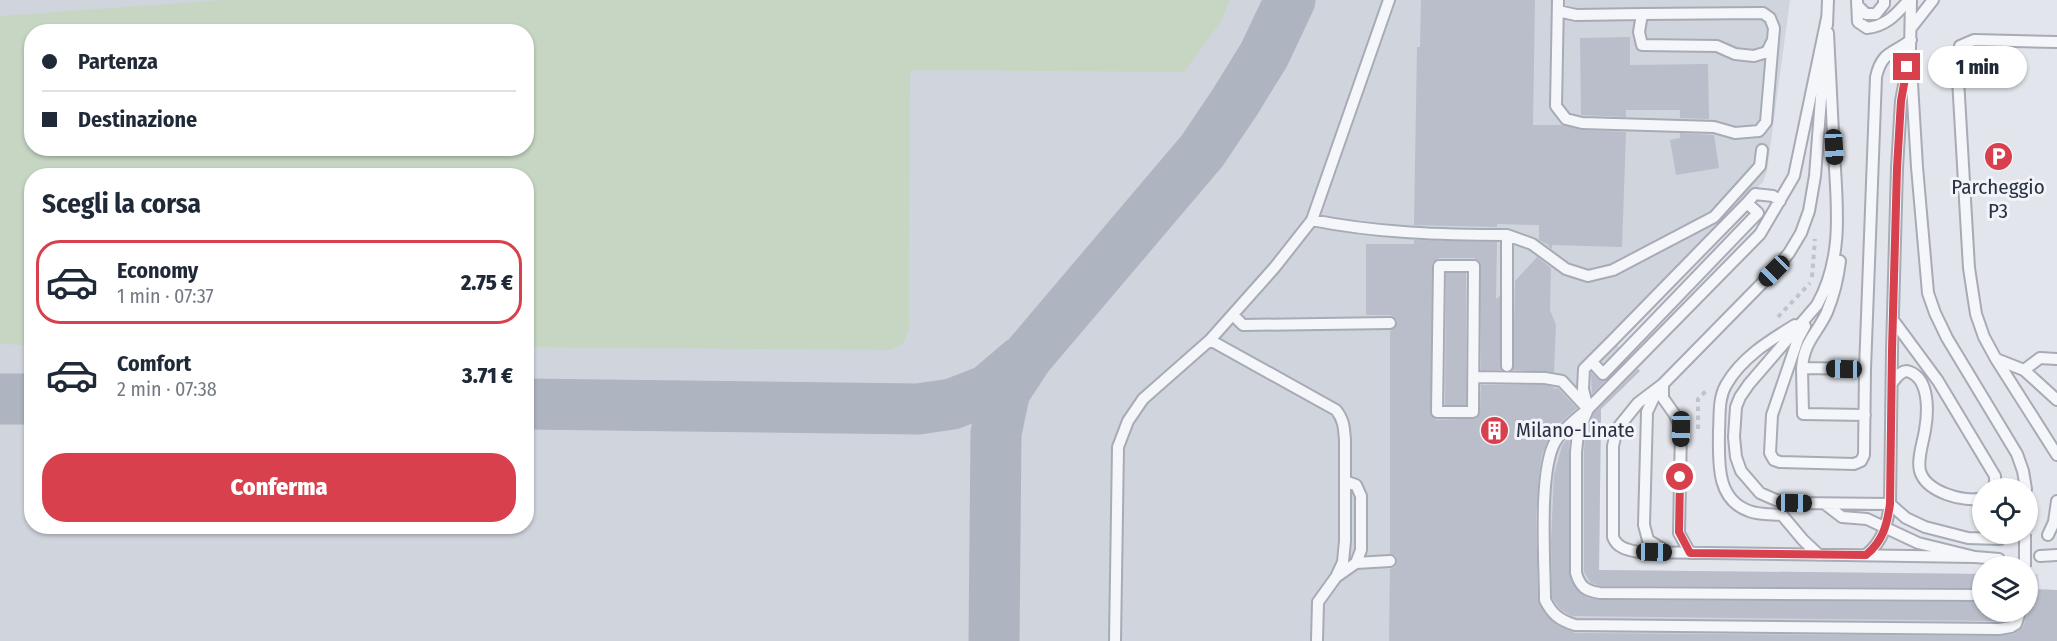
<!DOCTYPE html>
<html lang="it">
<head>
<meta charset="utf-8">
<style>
  :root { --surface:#fff; --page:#f2f2f3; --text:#1f2937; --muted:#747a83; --line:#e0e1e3; --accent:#d7404c }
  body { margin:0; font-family:"Fira Sans Condensed",sans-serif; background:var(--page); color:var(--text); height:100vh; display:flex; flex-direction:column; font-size:22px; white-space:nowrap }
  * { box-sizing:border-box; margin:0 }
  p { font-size:20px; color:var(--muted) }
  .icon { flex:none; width:33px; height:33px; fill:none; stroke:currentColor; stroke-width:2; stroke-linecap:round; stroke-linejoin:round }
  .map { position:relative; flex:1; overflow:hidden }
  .details { position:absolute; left:24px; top:168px; width:510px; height:366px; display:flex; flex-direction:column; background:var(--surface); border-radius:24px; box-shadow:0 2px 4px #0004 }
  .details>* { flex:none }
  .top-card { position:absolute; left:24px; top:24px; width:510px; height:132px; border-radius:24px; box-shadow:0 2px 4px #0004; display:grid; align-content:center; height:132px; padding:0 18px; background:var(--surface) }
  .tools { position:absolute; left:1972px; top:478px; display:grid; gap:12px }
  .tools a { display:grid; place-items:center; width:66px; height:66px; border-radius:50%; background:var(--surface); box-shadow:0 2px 4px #0004; font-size:30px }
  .end { position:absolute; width:27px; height:27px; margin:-14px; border:8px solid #d7404c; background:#fff; box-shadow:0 0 0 3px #fff }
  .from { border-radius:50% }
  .bubble { position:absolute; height:42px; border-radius:21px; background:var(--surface); box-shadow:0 2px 4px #0004; font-size:20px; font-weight:800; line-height:42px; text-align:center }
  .car { position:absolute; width:18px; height:36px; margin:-18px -9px; border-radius:8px; box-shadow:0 0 4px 2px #0007; background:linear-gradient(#222 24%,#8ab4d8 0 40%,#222 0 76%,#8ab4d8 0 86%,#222 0) }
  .top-card b { display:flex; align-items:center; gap:21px; height:57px; font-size:22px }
  .top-card b+b { border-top:2px solid var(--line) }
  .top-card i { width:15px; height:15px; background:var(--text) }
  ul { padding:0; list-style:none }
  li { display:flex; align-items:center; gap:18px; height:84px; margin:0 12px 9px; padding:0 6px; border:3px solid transparent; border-radius:24px }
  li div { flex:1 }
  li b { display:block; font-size:22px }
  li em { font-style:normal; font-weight:800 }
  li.on { border-color:var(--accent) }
  li>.icon { width:54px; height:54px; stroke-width:1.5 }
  h2 { padding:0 18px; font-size:27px; line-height:72px }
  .primary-button { display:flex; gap:12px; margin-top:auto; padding:12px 18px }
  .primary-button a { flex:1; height:69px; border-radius:24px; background:var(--accent); color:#fff; font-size:24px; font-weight:800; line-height:69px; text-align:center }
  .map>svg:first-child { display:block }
  .built { fill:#d0d4dd; fill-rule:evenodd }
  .green { fill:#c6d6c3; fill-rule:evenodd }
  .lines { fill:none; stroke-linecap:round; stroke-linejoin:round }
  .taxiway { stroke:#aeb4c0; stroke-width:51 }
  .building { fill:#b9beca }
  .service-casing { stroke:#a7abb6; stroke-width:14 }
  .path { stroke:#c0c3ca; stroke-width:4; stroke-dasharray:4.5 4.5; stroke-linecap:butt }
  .service { stroke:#f5f6f9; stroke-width:10 }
  .service-bridge-casing { stroke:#a7abb6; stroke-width:14; stroke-linecap:butt }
  .path-bridge { stroke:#c0c3ca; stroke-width:4; stroke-dasharray:4.5 4.5; stroke-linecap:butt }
  .service-bridge { stroke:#f5f6f9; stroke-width:10 }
  .route { stroke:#d7404c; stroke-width:8 }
  .labels { text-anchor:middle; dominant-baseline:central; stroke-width:6; stroke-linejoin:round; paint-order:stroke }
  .poi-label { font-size:21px; fill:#293145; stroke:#f2f4f8 }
</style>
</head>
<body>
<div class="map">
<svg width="2057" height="641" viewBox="0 0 2057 641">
  <rect width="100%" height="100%" fill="#e2e5eb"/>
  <path class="built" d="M0,0H1790L1767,171L1763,182L1608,335L1640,371L1601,409L1599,570L1983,574V612H2028V574H2038L2039,589L2057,590V641H0ZM32,32H526V148H32ZM32,176H526V526H32Z"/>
  <path class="green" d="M222,0H1230L1220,23L1184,72L913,70L910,75L909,329L903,344L890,350L527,347L526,176H32L31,345L0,344V16ZM32,32H526V148H32Z"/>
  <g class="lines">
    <path class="taxiway" d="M0,399H32
      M526,404L918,409L952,404L988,390L1022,361
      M994,641L996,433L1005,391L1028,356L1202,151L1235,102L1264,55L1290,0"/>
  </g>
  <path class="building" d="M1421,0H1535L1533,125H1563L1582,130L1626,132L1622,247L1552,245V249L1548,246L1549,245L1539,240V225L1497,224V227L1414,225L1417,47H1420Z
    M1630,37V65L1708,64L1709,119L1680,118V110H1626V117L1581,115L1580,38Z
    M1680,133L1714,135L1719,168L1676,175L1670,140L1680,138Z
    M1414,240L1497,242L1496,299L1500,296L1501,370H1481L1480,262L1474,258H1439L1432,263L1431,416L1437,420L1477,418L1480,412L1481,385H1544L1554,387L1553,389L1558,388L1577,408L1560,423L1549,438L1542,454L1539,473L1536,518L1538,600L1545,614L1557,625L1575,633L1999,636L2014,634L2023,627L2028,612V589L2057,590V641H1389L1390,569L1395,567L1397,561L1396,556L1390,554V331L1396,327L1397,322L1394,317L1390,315H1366V244H1414Z
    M1537,257L1551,268L1550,310L1556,325L1554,372L1513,370L1515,281Z
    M1446,273H1466V405H1445Z
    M1638,369L1640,371L1601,409L1599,570L1983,574V588L1601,586L1591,583L1584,572V452L1585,435L1594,413Z
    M1591,372L1598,379L1605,381L1592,394Z
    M1570,435L1569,452V573L1576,589L1588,598L1600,600L1983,602V612H2012L2010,619L1998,621L1572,616L1561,610L1552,598L1551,542L1554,475L1562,446Z"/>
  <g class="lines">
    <defs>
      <path id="service" d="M1389,0L1312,220C1376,233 1442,235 1507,235V366
        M1558,0L1556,106L1566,119L1582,123L1714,127L1735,133L1759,131L1766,122L1774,28L1770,18L1763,13L1642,14L1639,32L1642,45L1717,46L1735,54L1754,56L1767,52L1773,40
        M1857,0L1858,22L1867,28C1887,26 1896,14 1909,0
        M1911,0L1910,50L1917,167L1928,293L1935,313L1947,338L2017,454L2023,471L2026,489
        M1857,5L1866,14H1876L1884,4V0
        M1558,11L1576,15L1642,14
        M1827,18L1794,176L1760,234L1588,409C1576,419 1563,429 1555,442C1538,472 1545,563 1545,600C1552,614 1559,620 1575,625L1999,629L2011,627L2016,624L2020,612
        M1827,25L1828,0
        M1911,28L1933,0
        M1828,33C1830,73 1832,113 1834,153C1837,205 1844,257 1817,305L1749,384L1740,397L1736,407L1734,437L1736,457L1741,471L1760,493L1776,500L1794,503L1890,504L1906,518L1925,527L1968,538L2000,539
        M2057,42L1974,40L1960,46L1957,62L1969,268L1976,314L1984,337L1996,359L2057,455
        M1824,59L1815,176L1809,211L1801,233L1789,253L1774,271L1663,384L1638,403L1617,429L1613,446V537C1617,548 1628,550 1638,552L1975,557
        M1747,203L1755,194L1773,196L1780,201
        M1507,235L1532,244L1566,269L1588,276L1613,270L1714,217L1760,166L1762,150
        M1439,266H1474L1473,412H1437Z
        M1233,315L1243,325L1390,323
        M1893,320L1938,381L1995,476V483L1993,489
        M1795,325C1769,341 1741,358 1726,385C1718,399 1720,416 1719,431C1719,460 1715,499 1749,511C1759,515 1771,514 1782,515L1803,540L1819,555
        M1805,326L1798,339L1772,415L1770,453L1774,460L1780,462L1854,464L1861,461L1864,455L1865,369L1876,77C1882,51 1892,55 1911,40
        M1210,340L1336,410C1344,420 1344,428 1345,440V541L1343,562L1336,577
        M1996,359L2024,370L2040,358L2057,359
        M1592,362L1603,374L1758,213L1747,203L1612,341L1584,369L1583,389L1588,409L1578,433L1576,452V573C1580,587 1586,591 1600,593L1983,595
        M1802,368C1804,341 1817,334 1827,312C1834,295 1838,278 1840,261
        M1865,369L1802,368L1803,414L1865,415
        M2024,370L2057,400
        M1473,377L1545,378L1562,381L1588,409
        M1892,383C1896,378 1902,368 1910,372C1930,380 1928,413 1925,430C1923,443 1917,459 1920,471C1926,492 1964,503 1983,498
        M1663,384V398L1675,415L1681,429L1679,533L1690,553
        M1657,391L1647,412L1644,525L1648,540L1664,550
        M1345,481L1356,485L1361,496V550L1356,563
        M1825,504L1842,517L1867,519L1918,543L1975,557L1999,559
        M2048,535L2054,522L2057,501
        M1866,555C1883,541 1887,525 1890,504L1892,350L1897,168L1901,101L1907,69
        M2040,556L2057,555
        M1115,641L1118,447L1128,421L1143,399L1210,340L1275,267L1312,220
        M1317,641L1318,602L1336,577L1356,563L1390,561"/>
    </defs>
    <use href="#service" class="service-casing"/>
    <path class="path" d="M1812,277L1815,239
      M1778,317L1810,283
      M1698,429V399L1708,389
      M2033,578L2034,606"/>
    <use href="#service" class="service"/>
    <defs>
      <path id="service-bridge" d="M2025,567V534"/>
    </defs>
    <use href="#service-bridge" class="service-bridge-casing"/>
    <path class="path-bridge" d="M2033,506V523"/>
    <use href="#service-bridge" class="service-bridge"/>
  </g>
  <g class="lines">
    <path class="route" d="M1680,477L1679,532L1690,553L1866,555C1883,541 1887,525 1890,504L1892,350L1897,168L1901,101L1907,67"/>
  </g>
  <defs>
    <symbol id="parking-disc" viewBox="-11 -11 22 22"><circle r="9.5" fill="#d7404c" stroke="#f2f4f8"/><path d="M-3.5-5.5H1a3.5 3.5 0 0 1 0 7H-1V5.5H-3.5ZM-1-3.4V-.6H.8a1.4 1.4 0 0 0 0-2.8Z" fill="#fff"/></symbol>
    <symbol id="building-disc" viewBox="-11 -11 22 22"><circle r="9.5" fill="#d7404c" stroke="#f2f4f8"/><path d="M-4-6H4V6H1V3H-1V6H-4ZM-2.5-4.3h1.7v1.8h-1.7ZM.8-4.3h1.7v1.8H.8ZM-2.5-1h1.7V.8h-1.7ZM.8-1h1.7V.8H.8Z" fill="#fff"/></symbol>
  </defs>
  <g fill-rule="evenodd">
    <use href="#parking-disc" x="1982" y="140" width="33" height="33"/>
    <use href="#building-disc" x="1478" y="414" width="33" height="33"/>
  </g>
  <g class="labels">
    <g class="poi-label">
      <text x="1998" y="187">Parcheggio<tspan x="1998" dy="24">P3</tspan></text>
      <text x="1516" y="430" text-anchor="start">Milano-Linate</text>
    </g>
  </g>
</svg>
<div class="tools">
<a><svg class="icon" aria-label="locate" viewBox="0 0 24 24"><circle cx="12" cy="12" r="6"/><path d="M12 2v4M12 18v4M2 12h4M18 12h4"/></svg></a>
<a><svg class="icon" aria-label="layers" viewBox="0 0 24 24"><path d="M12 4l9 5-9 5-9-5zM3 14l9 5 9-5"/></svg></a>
</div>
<i class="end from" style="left:1680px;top:477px"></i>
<i class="end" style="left:1907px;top:67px"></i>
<div class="bubble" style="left:1928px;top:46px;width:99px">1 min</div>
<i class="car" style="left:1834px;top:147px;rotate:177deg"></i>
<i class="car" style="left:1774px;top:271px;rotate:225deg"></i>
<i class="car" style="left:1844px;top:369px;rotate:271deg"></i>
<i class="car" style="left:1681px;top:429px;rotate:181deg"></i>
<i class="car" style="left:1794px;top:503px;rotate:91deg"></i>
<i class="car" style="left:1654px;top:552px;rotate:91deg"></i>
<div class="top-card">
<b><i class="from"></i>Partenza</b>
<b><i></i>Destinazione</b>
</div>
<section class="details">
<h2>Scegli la corsa</h2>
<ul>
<li class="on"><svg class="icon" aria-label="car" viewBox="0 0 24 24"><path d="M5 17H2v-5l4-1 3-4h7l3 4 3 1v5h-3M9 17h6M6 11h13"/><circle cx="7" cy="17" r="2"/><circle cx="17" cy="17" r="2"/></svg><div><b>Economy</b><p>1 min · 07:37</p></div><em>2.75 €</em></li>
<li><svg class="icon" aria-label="car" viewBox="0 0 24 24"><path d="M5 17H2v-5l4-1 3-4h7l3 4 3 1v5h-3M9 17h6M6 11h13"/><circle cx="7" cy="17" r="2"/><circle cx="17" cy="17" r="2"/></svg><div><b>Comfort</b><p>2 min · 07:38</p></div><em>3.71 €</em></li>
</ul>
<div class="primary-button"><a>Conferma</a></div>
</section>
</div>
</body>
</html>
